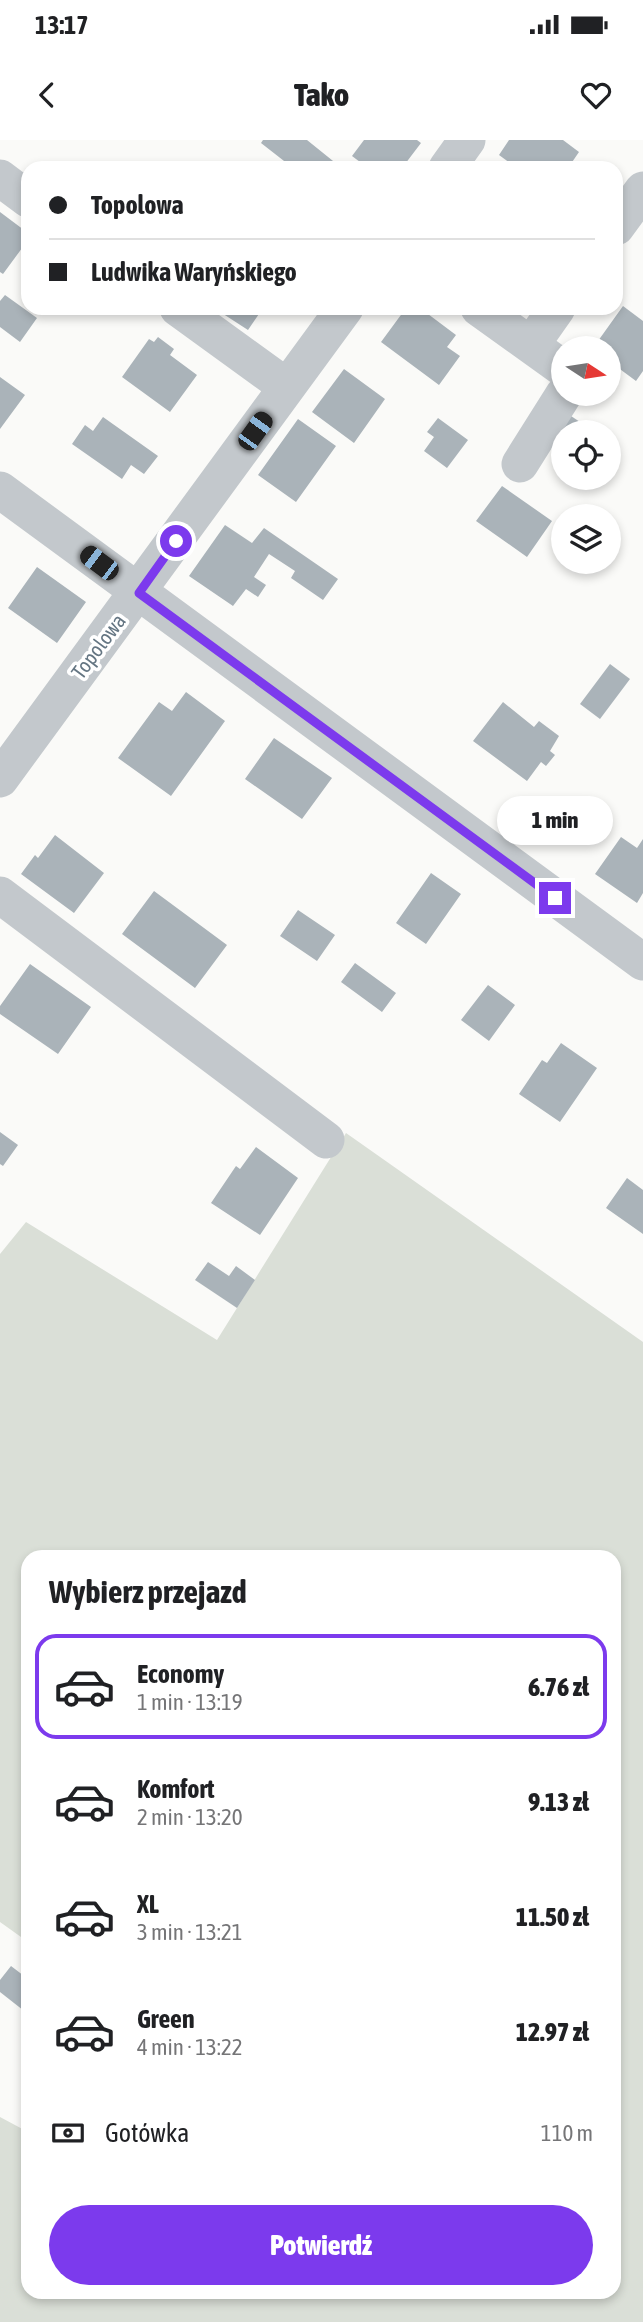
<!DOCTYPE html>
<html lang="pl">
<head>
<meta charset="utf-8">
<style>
  :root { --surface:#fff; --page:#f2f2f2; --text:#202124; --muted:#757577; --line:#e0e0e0; --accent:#7c3aed }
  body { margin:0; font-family:"Asap Condensed",sans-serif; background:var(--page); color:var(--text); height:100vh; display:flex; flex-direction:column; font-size:26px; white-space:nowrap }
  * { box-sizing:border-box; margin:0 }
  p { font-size:23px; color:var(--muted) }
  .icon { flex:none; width:38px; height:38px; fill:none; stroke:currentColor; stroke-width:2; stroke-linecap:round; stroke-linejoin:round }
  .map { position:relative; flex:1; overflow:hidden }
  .details { position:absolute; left:21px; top:1410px; width:600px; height:749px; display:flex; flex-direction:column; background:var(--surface); border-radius:21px; box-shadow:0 4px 10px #0003 }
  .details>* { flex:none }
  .hud { position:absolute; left:21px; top:21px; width:602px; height:154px; border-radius:21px; box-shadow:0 4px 10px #0003; display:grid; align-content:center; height:154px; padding:0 28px; background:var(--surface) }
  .needle { width:46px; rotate:102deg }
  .controls { position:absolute; left:551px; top:196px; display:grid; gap:14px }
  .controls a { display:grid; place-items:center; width:70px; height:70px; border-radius:50%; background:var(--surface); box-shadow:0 4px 10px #0003; font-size:35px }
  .end { position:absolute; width:32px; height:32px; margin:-16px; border:9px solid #7c3aed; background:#fff; box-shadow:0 0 0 4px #fff }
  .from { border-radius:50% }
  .bubble { position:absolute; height:49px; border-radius:24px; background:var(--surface); box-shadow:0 4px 10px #0003; font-size:23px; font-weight:800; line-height:49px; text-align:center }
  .car { position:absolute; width:21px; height:42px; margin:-21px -10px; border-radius:9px; box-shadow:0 0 5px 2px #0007; background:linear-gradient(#222 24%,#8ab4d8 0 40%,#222 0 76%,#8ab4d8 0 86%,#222 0) }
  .hud b { display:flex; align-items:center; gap:24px; height:66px; font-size:26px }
  .hud b+b { border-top:2px solid var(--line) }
  .hud i { width:18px; height:18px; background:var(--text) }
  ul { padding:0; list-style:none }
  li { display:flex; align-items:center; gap:21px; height:105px; margin:0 14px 10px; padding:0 14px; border:4px solid transparent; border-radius:21px }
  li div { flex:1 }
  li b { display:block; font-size:26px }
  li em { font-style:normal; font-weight:800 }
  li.selected { border-color:var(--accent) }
  li>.icon { width:63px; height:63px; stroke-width:1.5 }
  h2 { padding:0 28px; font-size:32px; line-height:84px }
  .pay { display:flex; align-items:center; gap:18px; height:77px; padding:0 28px; font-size:26px }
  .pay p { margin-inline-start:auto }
  .cta { display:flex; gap:14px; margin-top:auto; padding:14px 28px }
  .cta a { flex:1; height:80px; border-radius:42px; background:var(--accent); color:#fff; font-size:28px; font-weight:800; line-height:80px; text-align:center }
  .status { display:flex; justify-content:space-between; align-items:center; height:49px; padding:0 35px; background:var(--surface); direction:ltr }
  .status svg { height:19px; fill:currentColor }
  header { display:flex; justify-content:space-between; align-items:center; height:91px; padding:0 28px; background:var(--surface); font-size:32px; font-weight:800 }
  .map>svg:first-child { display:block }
  .green { fill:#dadfd7 }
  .building { fill:#aab3b9 }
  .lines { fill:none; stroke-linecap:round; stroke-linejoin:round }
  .minor { stroke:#c3c8cc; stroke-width:37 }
  .route { stroke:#7c3aed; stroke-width:9 }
  .labels { text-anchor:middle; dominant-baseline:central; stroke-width:7; stroke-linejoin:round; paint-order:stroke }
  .street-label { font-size:21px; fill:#657683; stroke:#fff }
</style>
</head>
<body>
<div class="status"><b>13:17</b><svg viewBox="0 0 49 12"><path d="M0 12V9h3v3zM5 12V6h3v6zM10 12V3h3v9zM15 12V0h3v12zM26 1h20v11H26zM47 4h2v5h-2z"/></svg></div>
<header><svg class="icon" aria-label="back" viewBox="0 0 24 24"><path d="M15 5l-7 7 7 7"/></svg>Tako<svg class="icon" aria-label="heart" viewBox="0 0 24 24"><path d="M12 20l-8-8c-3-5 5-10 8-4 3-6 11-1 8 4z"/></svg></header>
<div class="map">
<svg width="643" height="2182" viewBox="0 0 643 2182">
  <rect width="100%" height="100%" fill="#fafaf8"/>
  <path class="green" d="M346,993L643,1202V2182H0V1977L28,1992V2152H614V1418H28V1802L0,1782V1114L26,1082L217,1200Z"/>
  <path class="building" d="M263,0H307L338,25L335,28H293L261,3Z
    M364,0H417L421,3L402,28H368L352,16Z
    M509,0H563L579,12L568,28H517L499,15Z
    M0,72L28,93V100L3,134L0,132Z
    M5,155L37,178L20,202L0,187V161Z
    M623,166L643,181V231L636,241L609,221V208H593Z
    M214,168H263L248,190Z
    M406,168H420L456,195L447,207L460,216L439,245L381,202Z
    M158,197L174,209L170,215L197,235L170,272L122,237L149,199L154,202Z
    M344,229L385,259L354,303L312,272Z
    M0,237L25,255L0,289Z
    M571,276L595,292H564V315L551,306Z
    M103,277L158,316L144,334L131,325L122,339L72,304L85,285L93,291Z
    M438,278L468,300L447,328L424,311L434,297L427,292Z
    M298,279L336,306L296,362L258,335Z
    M502,346L552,381L527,417L476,381Z
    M225,385L252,403L264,388L338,439L323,460L291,438L295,431L269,414L254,437L266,445L258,457L246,449L233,466L189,436Z
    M37,427L86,462L57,503L8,468Z
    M610,524L630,539L600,579L580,564Z
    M186,552L225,581L171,656L118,618L159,562L172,571Z
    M503,562L534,587L539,581L559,596L550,611L555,615L546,626L541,622L527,641L473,601Z
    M274,598L332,638L302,679L245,639Z
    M55,695L104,733L74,773L21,734L35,715L38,718Z
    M621,697L637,708L643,699V753L637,763L595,734Z
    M431,733L461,754L426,804L396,783Z
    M154,751L227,805L195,848L122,794Z
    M298,770L335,795L317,821L280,796Z
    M355,823L396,853L382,872L341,842Z
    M30,824L91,867L58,914L0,874V866Z
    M488,845L515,865L489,901L461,880Z
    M561,903L597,928L560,982L519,954L542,920L547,923Z
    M0,992L18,1005L3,1026L0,1024Z
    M256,1007L298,1038L260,1095L211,1063L236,1026L240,1029Z
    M627,1038L643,1050V1094L606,1068Z
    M208,1122L229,1136L236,1126L255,1140L237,1168L195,1140Z
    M11,1826L28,1839V1874L0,1852V1840Z"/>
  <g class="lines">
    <path class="minor" d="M447,28L467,0
      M0,38L28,59
      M616,87L643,50
      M178,168L287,247
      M479,168L564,229
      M531,205L557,168
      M520,324L564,254
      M0,350L643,822
      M0,639L345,168
      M0,755L326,1000"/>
  </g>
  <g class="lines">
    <path class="route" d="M176,401L139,453L555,758"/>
  </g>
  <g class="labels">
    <g class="street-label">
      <text transform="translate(98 506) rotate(-53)">Topolowa</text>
    </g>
  </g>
</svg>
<div class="controls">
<a><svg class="needle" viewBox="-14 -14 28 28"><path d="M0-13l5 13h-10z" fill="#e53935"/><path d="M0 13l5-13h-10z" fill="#757577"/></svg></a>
<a><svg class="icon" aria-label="locate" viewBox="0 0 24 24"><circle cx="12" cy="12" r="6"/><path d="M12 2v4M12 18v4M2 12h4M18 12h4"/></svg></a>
<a><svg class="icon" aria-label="layers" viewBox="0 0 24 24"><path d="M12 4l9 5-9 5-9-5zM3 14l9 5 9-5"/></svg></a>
</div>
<i class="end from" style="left:176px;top:401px"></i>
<i class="end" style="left:555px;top:758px"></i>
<div class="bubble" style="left:497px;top:656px;width:116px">1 min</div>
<i class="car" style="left:255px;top:291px;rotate:36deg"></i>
<i class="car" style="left:99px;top:423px;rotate:307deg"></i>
<div class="hud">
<b><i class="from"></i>Topolowa</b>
<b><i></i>Ludwika Waryńskiego</b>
</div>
<section class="details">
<h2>Wybierz przejazd</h2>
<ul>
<li class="selected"><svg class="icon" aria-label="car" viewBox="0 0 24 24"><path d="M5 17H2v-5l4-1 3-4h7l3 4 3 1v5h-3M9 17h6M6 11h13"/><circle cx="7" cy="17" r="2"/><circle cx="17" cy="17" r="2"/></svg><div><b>Economy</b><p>1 min · 13:19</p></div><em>6.76 zł</em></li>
<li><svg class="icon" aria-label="car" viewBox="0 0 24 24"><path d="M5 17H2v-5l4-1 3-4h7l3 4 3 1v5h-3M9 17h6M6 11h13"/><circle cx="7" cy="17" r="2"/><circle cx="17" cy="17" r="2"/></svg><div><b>Komfort</b><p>2 min · 13:20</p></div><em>9.13 zł</em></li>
<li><svg class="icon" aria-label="car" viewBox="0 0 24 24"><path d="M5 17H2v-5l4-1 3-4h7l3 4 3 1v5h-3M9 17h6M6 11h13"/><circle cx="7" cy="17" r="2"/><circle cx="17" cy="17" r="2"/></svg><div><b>XL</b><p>3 min · 13:21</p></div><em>11.50 zł</em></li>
<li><svg class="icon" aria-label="car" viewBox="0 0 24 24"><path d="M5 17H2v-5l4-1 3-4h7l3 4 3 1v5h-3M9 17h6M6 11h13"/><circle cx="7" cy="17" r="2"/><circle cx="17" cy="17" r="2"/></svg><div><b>Green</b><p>4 min · 13:22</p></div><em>12.97 zł</em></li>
</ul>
<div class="pay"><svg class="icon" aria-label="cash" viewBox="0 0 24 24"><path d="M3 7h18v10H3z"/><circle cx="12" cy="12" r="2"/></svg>Gotówka<p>110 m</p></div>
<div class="cta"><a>Potwierdź</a></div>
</section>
</div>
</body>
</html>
